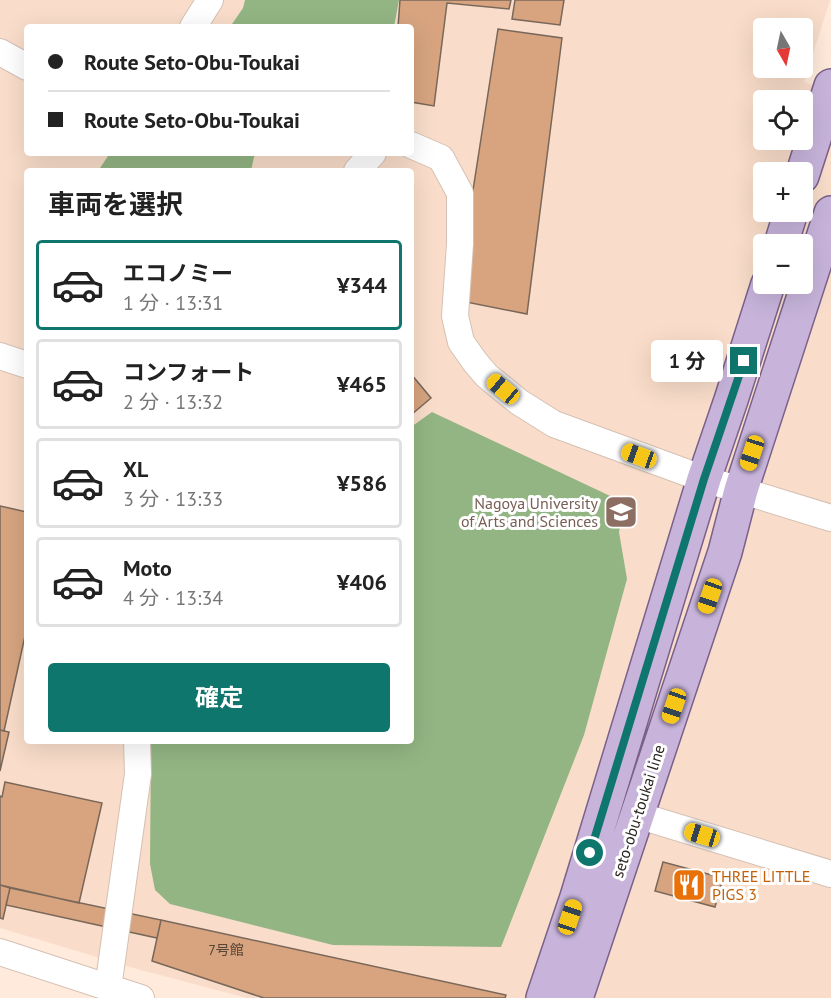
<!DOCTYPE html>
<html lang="ja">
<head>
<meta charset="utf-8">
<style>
  :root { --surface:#fff; --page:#f6f6f6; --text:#222; --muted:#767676; --line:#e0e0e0; --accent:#0f766e }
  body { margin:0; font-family:"PT Sans","Noto Sans JP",sans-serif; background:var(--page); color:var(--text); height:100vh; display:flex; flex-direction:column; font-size:22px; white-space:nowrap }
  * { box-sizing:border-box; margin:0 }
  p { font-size:20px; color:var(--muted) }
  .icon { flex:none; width:33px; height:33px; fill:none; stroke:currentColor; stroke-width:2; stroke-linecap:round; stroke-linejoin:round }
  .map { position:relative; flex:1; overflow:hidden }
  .drawer { position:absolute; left:24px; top:168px; width:390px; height:576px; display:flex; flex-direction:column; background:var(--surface); border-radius:6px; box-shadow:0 6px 24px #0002 }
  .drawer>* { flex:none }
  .banner { position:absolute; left:24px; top:24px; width:390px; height:132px; border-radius:6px; box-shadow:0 6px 24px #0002; display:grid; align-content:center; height:132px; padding:0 24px; background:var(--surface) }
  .needle { width:39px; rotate:171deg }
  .fabs { position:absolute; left:753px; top:18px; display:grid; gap:12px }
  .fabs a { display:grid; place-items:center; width:60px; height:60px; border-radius:6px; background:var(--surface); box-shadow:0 6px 24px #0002; font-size:30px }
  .end { position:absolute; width:27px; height:27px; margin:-14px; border:8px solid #0f766e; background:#fff; box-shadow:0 0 0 3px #fff }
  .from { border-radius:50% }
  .bubble { position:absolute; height:42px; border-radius:6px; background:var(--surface); box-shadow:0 6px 24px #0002; font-size:20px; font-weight:700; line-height:42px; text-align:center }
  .car { position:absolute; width:18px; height:36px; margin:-18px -9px; border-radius:8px; box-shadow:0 0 4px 2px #0007; background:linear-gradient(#f5c518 24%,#345 0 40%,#f5c518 0 76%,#345 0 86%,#f5c518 0) }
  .banner b { display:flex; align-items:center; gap:21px; height:57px; font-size:22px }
  .banner b+b { border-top:2px solid var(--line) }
  .banner i { width:15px; height:15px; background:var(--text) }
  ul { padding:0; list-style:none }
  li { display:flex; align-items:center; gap:18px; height:90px; margin:0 12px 9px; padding:0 12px; border:3px solid var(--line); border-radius:6px }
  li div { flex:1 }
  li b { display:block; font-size:22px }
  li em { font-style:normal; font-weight:700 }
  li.on { border-color:var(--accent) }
  li>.icon { width:54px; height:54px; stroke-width:1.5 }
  h2 { padding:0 24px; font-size:27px; line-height:72px }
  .action { display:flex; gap:12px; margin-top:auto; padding:12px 24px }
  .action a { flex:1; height:69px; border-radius:6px; background:var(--accent); color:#fff; font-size:24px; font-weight:700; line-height:69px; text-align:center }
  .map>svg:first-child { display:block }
  .built { fill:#f9ddca; fill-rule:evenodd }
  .forest { fill:#93b583 }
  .building { fill:#d7a47f; stroke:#79675a; stroke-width:1.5 }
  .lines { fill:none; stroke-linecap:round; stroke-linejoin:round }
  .minor-casing { stroke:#d5c0b3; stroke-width:28 }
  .major-casing { stroke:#79618a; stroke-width:36 }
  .minor { stroke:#fff; stroke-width:26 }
  .major { stroke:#c8b4db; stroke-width:33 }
  .route { stroke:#0f766e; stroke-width:8 }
  .labels { text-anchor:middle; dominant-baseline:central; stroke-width:6; stroke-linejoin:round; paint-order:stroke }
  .number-label { font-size:14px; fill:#574537 }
  .education-label { font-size:16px; fill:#785e54; stroke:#fff; text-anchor:end }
  .street-label { font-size:16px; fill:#2c251f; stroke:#fff }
  .food-label { font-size:16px; fill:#c56008; stroke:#fff; text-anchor:start }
</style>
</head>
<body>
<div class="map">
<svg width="831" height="998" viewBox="0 0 831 998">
  <rect width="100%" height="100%" fill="#ffeadb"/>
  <path class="built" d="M0,0H830L804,82L831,91V998H247L137,969L0,928ZM27,27H411V153H27ZM764,28H802V68H764ZM764,100H802V140H764ZM27,171H411V741H27ZM764,172H802V212H764ZM764,244H802V284H764Z"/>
  <path class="forest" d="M245,0H399L394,27H230L243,8Z
    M110,153H256L254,157L251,171H98Z
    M432,412L625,503L619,532L627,579L584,735L501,947L333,945L170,904L155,890L150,864L151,741H411V427Z"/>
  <path class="building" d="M400,0H511L509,9L447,3L434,106L411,102V27H398Z
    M515,0H564L560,25L512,19Z
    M498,29L562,38L527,314L456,300Z
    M411,374L431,398L411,415Z
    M0,506L27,512V627L4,731L0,730Z
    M0,730L9,732L0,771Z
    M5,782L102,803L79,903L0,885V796L2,797Z
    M663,862L723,878L715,907L655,891Z
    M0,885L10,888L3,919L0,918Z
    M10,888L161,920L157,938L6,905Z
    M161,920L506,995L505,998H264L152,961Z"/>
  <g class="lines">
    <defs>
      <path id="minor" d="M193,27L210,0
        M0,52L27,67
        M411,145L441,158L460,193V244L455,316L461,342L475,362L487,376L519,402L554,424L704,479L831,518
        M357,171L373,153
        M0,356L27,365
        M637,815L831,874
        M0,952L141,998
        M108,988L138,774L137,741"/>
      <path id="major" d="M802,176L831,86
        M781,244L791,212
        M543,998L577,897L704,479L731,400L768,284
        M576,998L725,552L741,490L831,213"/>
    </defs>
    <use href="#minor" class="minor-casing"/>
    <use href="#major" class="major-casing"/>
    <use href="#minor" class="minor"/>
    <use href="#major" class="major"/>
  </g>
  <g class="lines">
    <path class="route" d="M590,853L704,479L744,361"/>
  </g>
  <defs>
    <symbol id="university-square" viewBox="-11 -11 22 22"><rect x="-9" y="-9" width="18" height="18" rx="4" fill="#8d6e63" stroke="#fff"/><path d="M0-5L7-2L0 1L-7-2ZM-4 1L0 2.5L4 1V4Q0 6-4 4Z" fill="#fff"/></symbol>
    <symbol id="restaurant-square" viewBox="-11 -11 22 22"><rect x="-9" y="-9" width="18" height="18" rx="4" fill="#e8710a" stroke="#fff"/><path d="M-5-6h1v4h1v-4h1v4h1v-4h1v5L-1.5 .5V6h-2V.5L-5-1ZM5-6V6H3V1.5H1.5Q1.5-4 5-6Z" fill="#fff"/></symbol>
  </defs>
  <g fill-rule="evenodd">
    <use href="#university-square" x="602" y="493" width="38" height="38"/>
    <use href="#restaurant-square" x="670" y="866" width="38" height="38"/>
  </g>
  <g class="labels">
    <g class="number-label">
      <text x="226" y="950">7号館</text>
    </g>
    <g class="education-label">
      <text x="598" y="503">Nagoya University<tspan x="598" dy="18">of Arts and Sciences</tspan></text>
    </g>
    <g class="street-label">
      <text transform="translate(638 811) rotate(-72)">seto-obu-toukai line</text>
    </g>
    <g class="food-label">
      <text x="712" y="876">THREE LITTLE<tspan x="712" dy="18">PIGS 3</tspan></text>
    </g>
  </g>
</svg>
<div class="fabs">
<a><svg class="needle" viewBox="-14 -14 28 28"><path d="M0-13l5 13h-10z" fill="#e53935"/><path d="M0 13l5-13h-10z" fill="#767676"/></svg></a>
<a><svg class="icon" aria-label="locate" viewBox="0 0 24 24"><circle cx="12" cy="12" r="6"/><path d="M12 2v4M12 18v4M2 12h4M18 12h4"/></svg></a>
<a>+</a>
<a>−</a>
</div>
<i class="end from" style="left:590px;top:853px"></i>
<i class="end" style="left:744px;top:361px"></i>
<div class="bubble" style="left:651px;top:340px;width:72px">1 分</div>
<i class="car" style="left:503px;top:389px;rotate:310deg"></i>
<i class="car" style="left:752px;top:453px;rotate:198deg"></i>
<i class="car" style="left:639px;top:456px;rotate:290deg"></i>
<i class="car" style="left:710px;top:596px;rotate:199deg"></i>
<i class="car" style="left:674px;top:706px;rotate:199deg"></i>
<i class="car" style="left:702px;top:835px;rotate:287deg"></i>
<i class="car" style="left:570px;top:917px;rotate:18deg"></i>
<div class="banner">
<b><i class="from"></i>Route Seto-Obu-Toukai</b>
<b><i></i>Route Seto-Obu-Toukai</b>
</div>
<section class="drawer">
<h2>車両を選択</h2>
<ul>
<li class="on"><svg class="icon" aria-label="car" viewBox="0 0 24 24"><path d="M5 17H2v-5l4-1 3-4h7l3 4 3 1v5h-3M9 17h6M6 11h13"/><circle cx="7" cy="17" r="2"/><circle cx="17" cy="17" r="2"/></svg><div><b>エコノミー</b><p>1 分 · 13:31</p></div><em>¥344</em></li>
<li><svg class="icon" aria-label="car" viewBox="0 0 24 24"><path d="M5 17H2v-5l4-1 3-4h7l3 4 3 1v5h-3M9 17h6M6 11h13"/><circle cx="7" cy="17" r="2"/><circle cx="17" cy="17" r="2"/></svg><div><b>コンフォート</b><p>2 分 · 13:32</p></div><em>¥465</em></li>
<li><svg class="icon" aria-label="car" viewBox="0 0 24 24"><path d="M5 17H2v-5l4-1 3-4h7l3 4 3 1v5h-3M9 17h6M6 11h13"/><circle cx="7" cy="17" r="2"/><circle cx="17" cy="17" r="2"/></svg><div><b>XL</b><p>3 分 · 13:33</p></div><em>¥586</em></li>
<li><svg class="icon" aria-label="car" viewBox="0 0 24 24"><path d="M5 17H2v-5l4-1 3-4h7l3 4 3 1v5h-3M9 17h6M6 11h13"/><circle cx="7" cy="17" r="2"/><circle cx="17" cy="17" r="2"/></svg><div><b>Moto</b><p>4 分 · 13:34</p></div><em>¥406</em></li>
</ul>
<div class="action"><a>確定</a></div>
</section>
</div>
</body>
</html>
